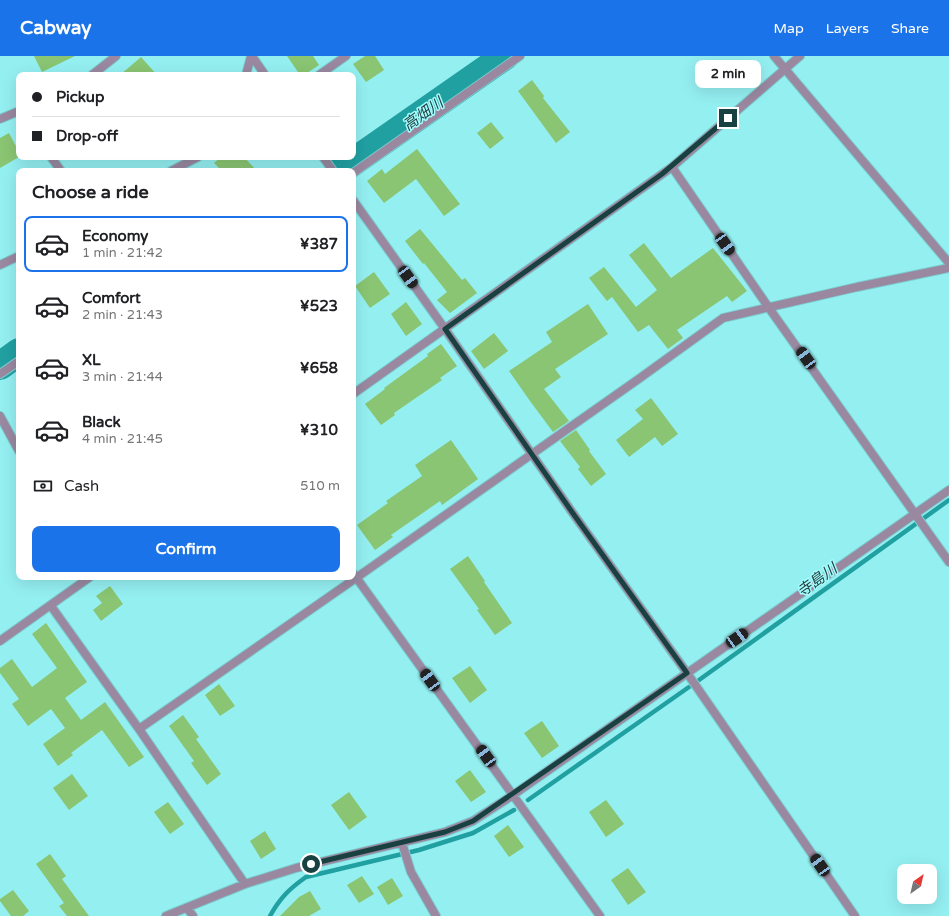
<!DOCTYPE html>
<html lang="en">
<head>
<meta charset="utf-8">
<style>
  :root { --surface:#fff; --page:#f2f2f2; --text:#202124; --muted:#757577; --line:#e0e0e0; --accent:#1a73e8 }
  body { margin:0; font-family:"Varela Round","Noto Sans JP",sans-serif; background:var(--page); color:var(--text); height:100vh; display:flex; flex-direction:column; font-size:15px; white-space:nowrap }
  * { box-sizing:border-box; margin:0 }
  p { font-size:13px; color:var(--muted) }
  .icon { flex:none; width:22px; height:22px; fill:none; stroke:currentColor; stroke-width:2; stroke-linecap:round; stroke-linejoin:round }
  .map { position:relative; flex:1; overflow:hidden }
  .sheet { position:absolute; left:16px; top:112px; width:340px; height:412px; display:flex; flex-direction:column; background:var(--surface); border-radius:8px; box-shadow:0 4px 16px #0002 }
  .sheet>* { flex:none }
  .top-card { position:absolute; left:16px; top:16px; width:340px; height:88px; border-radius:8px; box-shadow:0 4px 16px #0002; display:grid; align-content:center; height:88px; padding:0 16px; background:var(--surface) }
  .needle { width:26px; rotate:34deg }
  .buttons { position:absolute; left:897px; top:808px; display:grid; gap:8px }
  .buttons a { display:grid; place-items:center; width:40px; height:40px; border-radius:8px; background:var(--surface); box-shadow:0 4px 16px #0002; font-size:20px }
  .end { position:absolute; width:18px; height:18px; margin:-9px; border:5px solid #1a4141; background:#fff; box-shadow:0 0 0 2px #fff }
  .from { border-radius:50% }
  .bubble { position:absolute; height:28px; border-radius:8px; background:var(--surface); box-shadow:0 4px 16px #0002; font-size:13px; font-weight:700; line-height:28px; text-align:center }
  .car { position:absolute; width:12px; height:24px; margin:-12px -6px; border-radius:5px; box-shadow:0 0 3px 1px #0007; background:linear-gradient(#222 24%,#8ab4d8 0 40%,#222 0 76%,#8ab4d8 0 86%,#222 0) }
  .top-card b { display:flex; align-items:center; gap:14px; height:38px; font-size:15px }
  .top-card b+b { border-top:1px solid var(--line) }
  .top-card i { width:10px; height:10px; background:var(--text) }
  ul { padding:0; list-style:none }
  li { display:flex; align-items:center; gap:12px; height:56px; margin:0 8px 6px; padding:0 8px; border:2px solid transparent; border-radius:8px }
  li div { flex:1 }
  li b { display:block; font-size:15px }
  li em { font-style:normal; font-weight:700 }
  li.current { border-color:var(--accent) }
  li>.icon { width:36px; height:36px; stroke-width:1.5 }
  h2 { padding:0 16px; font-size:18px; line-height:48px }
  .pay { display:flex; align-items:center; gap:10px; height:44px; padding:0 16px; font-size:15px }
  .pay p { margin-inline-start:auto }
  .cta { display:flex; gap:8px; margin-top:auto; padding:8px 16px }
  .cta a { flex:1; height:46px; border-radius:8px; background:var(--accent); color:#fff; font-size:16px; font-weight:700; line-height:46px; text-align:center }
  header { display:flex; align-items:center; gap:24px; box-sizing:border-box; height:56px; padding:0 20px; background:var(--accent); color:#fff }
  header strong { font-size:19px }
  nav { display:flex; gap:22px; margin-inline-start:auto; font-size:14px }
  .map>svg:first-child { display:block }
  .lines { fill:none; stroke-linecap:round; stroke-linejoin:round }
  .stream { stroke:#21a0a2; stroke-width:4.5 }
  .river { stroke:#21a0a2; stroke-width:28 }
  .building { fill:#89c572 }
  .minor-casing { stroke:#7cccce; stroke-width:10 }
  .minor { stroke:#9988a0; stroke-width:8 }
  .route { stroke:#1a4141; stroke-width:5 }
  .labels { text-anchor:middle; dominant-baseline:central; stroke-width:3; stroke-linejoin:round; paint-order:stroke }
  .water-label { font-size:15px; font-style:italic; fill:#274041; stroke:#a1fdfe }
</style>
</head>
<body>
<header>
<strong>Cabway</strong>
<nav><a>Map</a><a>Layers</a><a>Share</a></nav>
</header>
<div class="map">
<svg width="949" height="860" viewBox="0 0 949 860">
  <rect width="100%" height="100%" fill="#94eff1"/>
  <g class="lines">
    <path class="stream" d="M699,624L949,444
      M528,744L689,631
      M270,860C280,842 289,833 306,821L419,794L473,777L514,754"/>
    <path class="river" d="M340,115L505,0
      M0,310L19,296"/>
  </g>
  <path class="building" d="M34,0H75L42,16Z
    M287,0H313L319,9L304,19H300Z
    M365,0H375L384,14L366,26L353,8Z
    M141,1L157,19H120Z
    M532,24L544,40L543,42L570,76L556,87L518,35Z
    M491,66L504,82L490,93L477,77Z
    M9,77L19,96V101L0,112V82Z
    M417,93L460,148L444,160L416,123L384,147L367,125L382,113L385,118Z
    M221,101H244L257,115H222L214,107Z
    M420,173L462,224L465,222L477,237L450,257L437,244L447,236L424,207L423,208L405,185Z
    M644,187L671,222L713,192L747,235L732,246L727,240L677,274L683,282L668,293L649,269L638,276L612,241L607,245L589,222L604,211L636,251L657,234L629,199Z
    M374,216L390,238L370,252L355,230Z
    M406,246L422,268L406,280L391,258Z
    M588,248L608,278L555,313L561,321L544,333L569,365L553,376L530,345L509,315L552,286L546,276Z
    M494,277L508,295L484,313L471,295Z
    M441,288L457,310L440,322L442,324L394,357L395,359L381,369L365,348L385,333L384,332L428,300L427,298Z
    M651,342L678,378L662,390L655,381L629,401L616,384L643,363L635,354Z
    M576,374L590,394L589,395L606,418L591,430L578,413L580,411L560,385Z
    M451,384L478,423L442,449L440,445L391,479L393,481L375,494L357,469L388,447L386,445L422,420L415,409Z
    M468,500L485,525L484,526L512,567L495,579L477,554L479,553L450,513Z
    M110,530L123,548L101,565L93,554L102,547L96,540Z
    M46,567L87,626L65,642L81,664L105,646L144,701L129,711L102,674L71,697L73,699L58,710L43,688L65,672L51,653L28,670L12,648L19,643L0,617V612L12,603L32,631L57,612L32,578Z
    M470,610L487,634L470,647L452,622Z
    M219,628L235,650L220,660L205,639Z
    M183,659L199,681L196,683L221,718L207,729L191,707L194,705L169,670Z
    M542,665L559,690L542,702L524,677Z
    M470,714L486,736L471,746L455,725Z
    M72,718L88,740L69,754L53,732Z
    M349,736L367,761L349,774L331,749Z
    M606,744L624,768L606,781L589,756Z
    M168,746L184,768L170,778L154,756Z
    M508,769L524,791L509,801L494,780Z
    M265,775L276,793L261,803L250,785Z
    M50,798L66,820L62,823L89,860H67L59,850L64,847L36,808Z
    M628,812L646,836L628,849L611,824Z
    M362,820L374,838L359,847L347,829Z
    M392,822L403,840L388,849L377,831Z
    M13,834L29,855L23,860H11L0,845V843Z
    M310,835L321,853L309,860H280L299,841Z"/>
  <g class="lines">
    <defs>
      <path id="minor" d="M252,0L265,19
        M774,0L949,207
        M92,19L116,0
        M246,19L251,0
        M319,19L346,0
        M0,63L19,55
        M51,101L61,115
        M323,101L333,115
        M672,111L769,252L949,506
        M171,115L198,101
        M353,117L520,0
        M353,144L445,273L572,456L687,617L855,860
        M0,209L19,200
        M0,318L19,305
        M353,338L672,111L800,0
        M0,360L19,395
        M353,517L600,860
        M51,550L139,673
        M0,585L90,521
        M402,787L411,816L436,860
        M245,828L139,673L356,522L640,322L723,262L857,231L949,212
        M187,852L193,860
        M166,860L245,828L296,812L445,776L473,765L513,739L949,434"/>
    </defs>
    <use href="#minor" class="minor-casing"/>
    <use href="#minor" class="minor"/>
  </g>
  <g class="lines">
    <path class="route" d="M311,808L445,776L473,765L687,617L572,456L445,273L662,118L728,62"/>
  </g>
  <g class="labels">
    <g class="water-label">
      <text transform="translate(423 58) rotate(-35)">高畑川</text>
      <text transform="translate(817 524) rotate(-36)">寺島川</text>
    </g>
  </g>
</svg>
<div class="buttons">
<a><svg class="needle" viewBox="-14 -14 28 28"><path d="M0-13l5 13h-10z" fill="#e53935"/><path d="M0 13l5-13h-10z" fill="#757577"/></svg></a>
</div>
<i class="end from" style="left:311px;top:808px"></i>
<i class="end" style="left:728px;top:62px"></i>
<div class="bubble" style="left:695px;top:4px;width:66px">2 min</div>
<i class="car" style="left:725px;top:188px;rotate:145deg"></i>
<i class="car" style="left:408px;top:221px;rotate:144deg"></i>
<i class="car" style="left:806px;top:302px;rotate:324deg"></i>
<i class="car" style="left:737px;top:582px;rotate:55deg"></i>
<i class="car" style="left:430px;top:624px;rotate:324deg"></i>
<i class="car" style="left:486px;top:700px;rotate:324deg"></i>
<i class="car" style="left:820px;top:809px;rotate:325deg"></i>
<div class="top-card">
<b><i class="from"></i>Pickup</b>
<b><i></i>Drop-off</b>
</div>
<section class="sheet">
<h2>Choose a ride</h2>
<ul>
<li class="current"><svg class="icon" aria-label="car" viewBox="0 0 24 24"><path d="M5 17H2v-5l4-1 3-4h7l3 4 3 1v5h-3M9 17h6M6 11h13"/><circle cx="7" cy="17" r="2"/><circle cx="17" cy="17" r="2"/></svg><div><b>Economy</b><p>1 min · 21:42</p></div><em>¥387</em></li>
<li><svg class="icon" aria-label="car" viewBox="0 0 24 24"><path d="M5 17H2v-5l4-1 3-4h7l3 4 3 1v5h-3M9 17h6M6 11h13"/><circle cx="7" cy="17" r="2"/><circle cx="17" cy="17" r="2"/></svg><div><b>Comfort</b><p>2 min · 21:43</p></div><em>¥523</em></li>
<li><svg class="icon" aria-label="car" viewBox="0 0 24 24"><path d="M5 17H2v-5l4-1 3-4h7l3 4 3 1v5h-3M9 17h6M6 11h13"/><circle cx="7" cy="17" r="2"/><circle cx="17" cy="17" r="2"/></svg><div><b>XL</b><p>3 min · 21:44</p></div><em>¥658</em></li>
<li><svg class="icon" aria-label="car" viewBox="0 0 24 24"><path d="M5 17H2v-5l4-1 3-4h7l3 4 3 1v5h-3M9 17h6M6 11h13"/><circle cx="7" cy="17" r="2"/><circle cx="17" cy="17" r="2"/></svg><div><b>Black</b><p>4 min · 21:45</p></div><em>¥310</em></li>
</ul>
<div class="pay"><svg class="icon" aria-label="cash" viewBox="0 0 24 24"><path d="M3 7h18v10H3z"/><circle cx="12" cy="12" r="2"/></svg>Cash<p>510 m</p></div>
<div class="cta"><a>Confirm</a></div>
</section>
</div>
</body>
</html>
